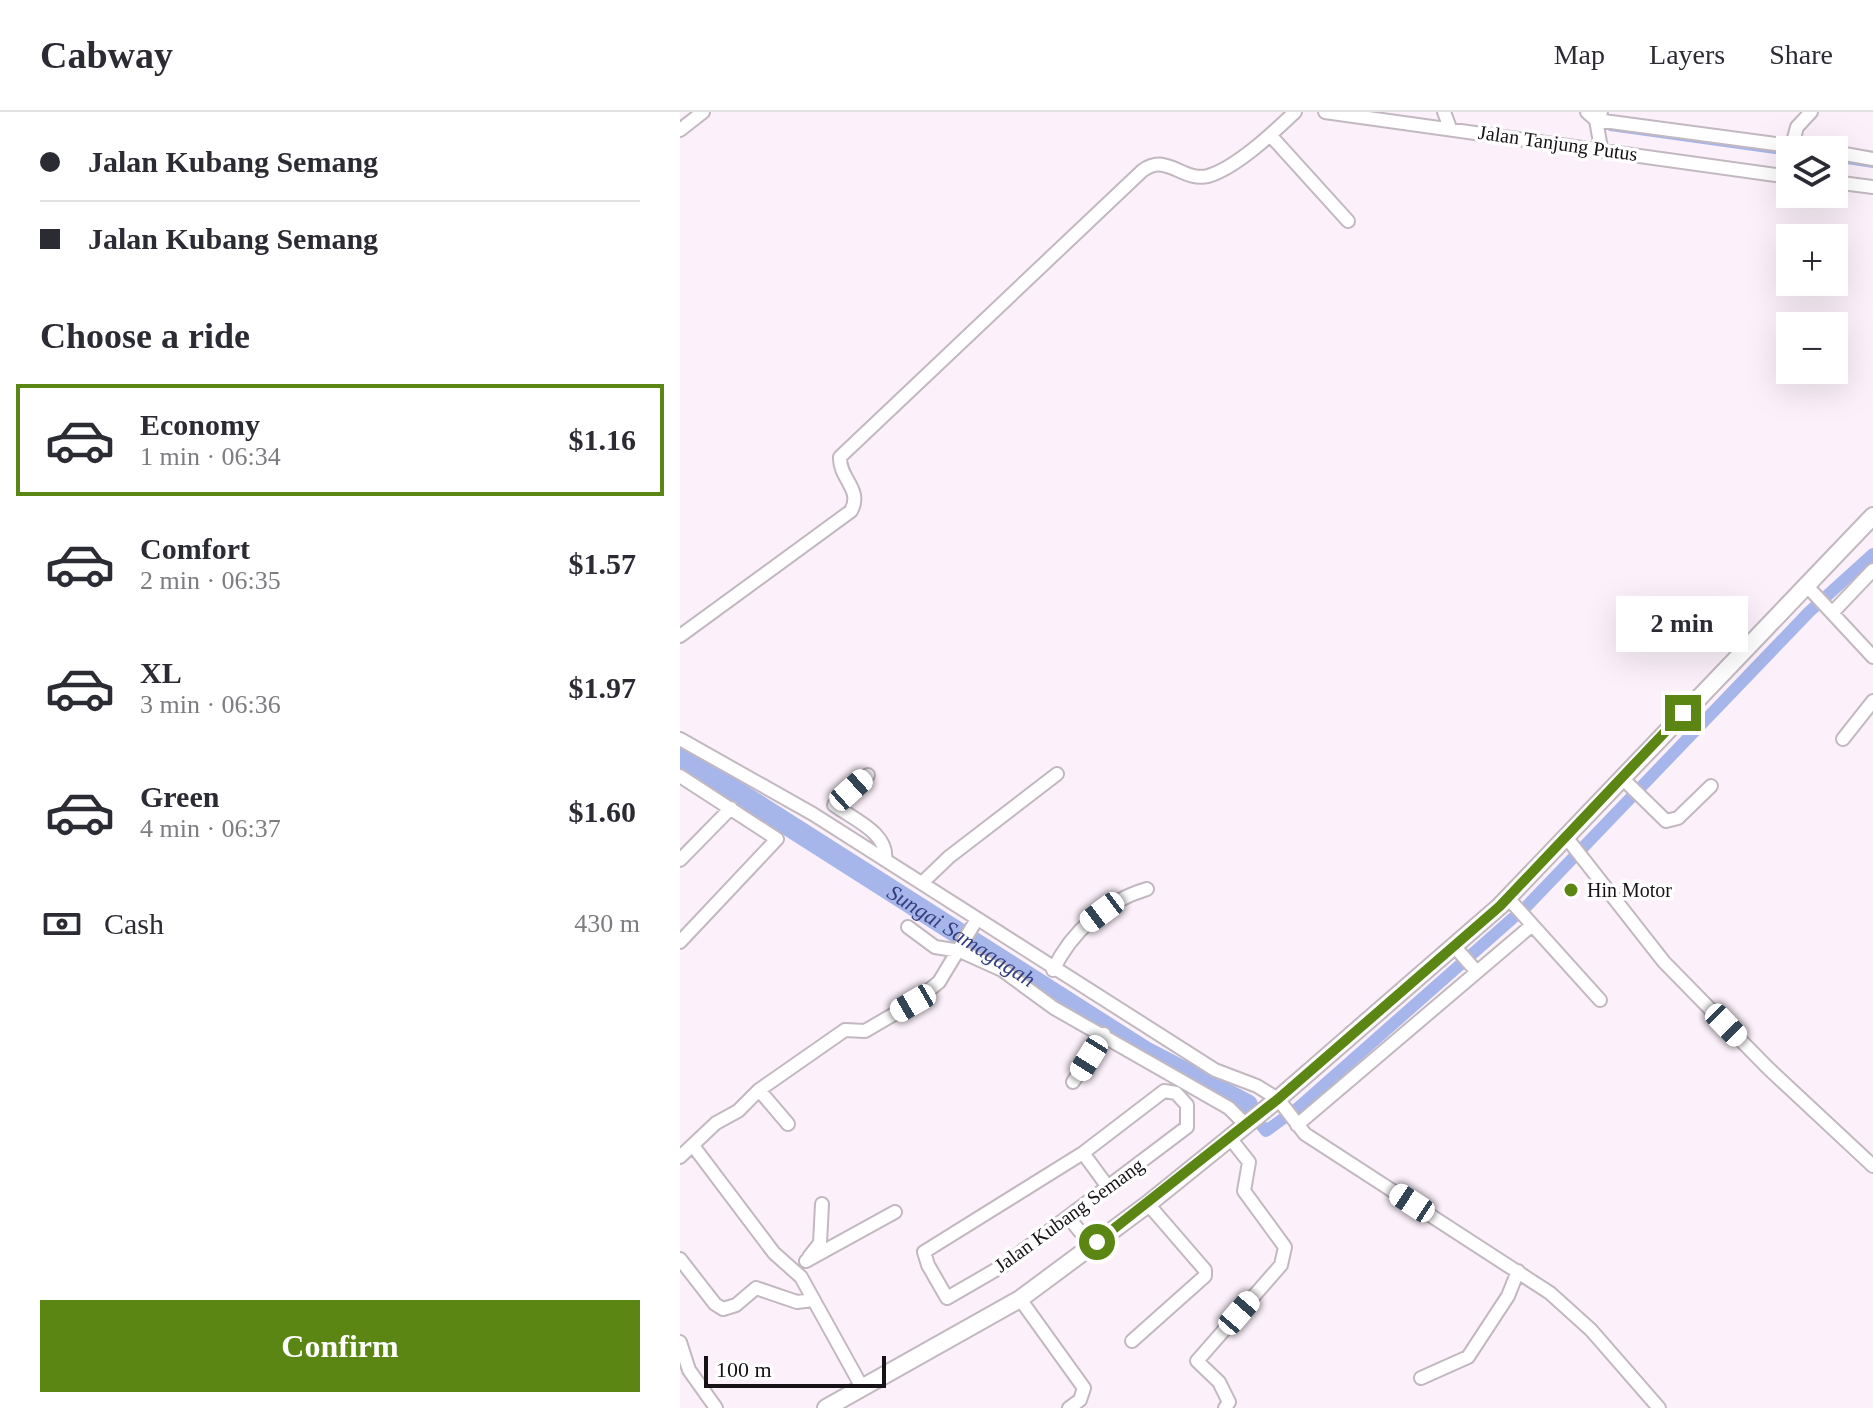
<!DOCTYPE html>
<html lang="en">
<head>
<meta charset="utf-8">
<style>
  :root { --surface:#fff; --page:#f7f7f7; --text:#2b2b33; --muted:#7c7c81; --line:#e1e1e2; --accent:#5b8613 }
  body { margin:0; font-family:Georgia,serif; background:var(--page); color:var(--text); height:100vh; display:flex; flex-direction:column; font-size:30px; white-space:nowrap }
  * { box-sizing:border-box; margin:0 }
  p { font-size:26px; color:var(--muted) }
  .icon { flex:none; width:44px; height:44px; fill:none; stroke:currentColor; stroke-width:2; stroke-linecap:round; stroke-linejoin:round }
  .map { position:relative; flex:1; overflow:hidden }
  .panel { display:flex; flex-direction:column; background:var(--surface); width:680px }
  .panel>* { flex:none }
  .hud { display:grid; align-content:center; height:176px; padding:0 40px; background:var(--surface) }
  .controls { position:absolute; left:1096px; top:24px; display:grid; gap:16px }
  .controls a { display:grid; place-items:center; width:72px; height:72px; border-radius:0px; background:var(--surface); box-shadow:0 8px 32px #0002; font-size:40px }
  .scale { position:absolute; left:24px; bottom:20px; width:182px; box-sizing:border-box; padding-left:8px; border:4px solid #161215; border-top:0; font-size:22px; line-height:28px; white-space:nowrap; color:#161215; -webkit-text-stroke:6px #fff; paint-order:stroke }
  .end { position:absolute; width:36px; height:36px; margin:-18px; border:10px solid #5b8613; background:#fff; box-shadow:0 0 0 4px #fff }
  .from { border-radius:50% }
  .bubble { position:absolute; height:56px; border-radius:0px; background:var(--surface); box-shadow:0 8px 32px #0002; font-size:26px; font-weight:700; line-height:56px; text-align:center }
  .car { position:absolute; width:24px; height:48px; margin:-24px -12px; border-radius:10px; box-shadow:0 0 6px 2px #0007; background:linear-gradient(#fff 24%,#345 0 40%,#fff 0 76%,#345 0 86%,#fff 0) }
  .hud b { display:flex; align-items:center; gap:28px; height:76px; font-size:30px }
  .hud b+b { border-top:2px solid var(--line) }
  .hud i { width:20px; height:20px; background:var(--text) }
  ul { padding:0; list-style:none }
  li { display:flex; align-items:center; gap:24px; height:112px; margin:0 16px 12px; padding:0 24px; border:4px solid transparent; border-radius:0px }
  li div { flex:1 }
  li b { display:block; font-size:30px }
  li em { font-style:normal; font-weight:700 }
  li.active { border-color:var(--accent) }
  li>.icon { width:72px; height:72px; stroke-width:1.5 }
  h2 { padding:0 40px; font-size:36px; line-height:96px }
  .pay { display:flex; align-items:center; gap:20px; height:88px; padding:0 40px; font-size:30px }
  .pay p { margin-inline-start:auto }
  .primary-button { display:flex; gap:16px; margin-top:auto; padding:16px 40px }
  .primary-button a { flex:1; height:92px; border-radius:0px; background:var(--accent); color:#fff; font-size:32px; font-weight:700; line-height:92px; text-align:center }
  header { display:flex; align-items:center; gap:48px; box-sizing:border-box; height:112px; padding:0 40px; background:var(--surface); border-bottom:2px solid var(--line) }
  header strong { font-size:38px }
  nav { display:flex; gap:44px; margin-inline-start:auto; font-size:28px }
  main { display:flex; flex:1; min-height:0 }
  .map>svg:first-child { display:block }
  .lines { fill:none; stroke-linecap:round; stroke-linejoin:round }
  .stream { stroke:#a7b6ea; stroke-width:4 }
  .canal { stroke:#a7b6ea; stroke-width:12 }
  .river { stroke:#a7b6ea; stroke-width:22 }
  .minor-casing { stroke:#c2b8c0; stroke-width:16 }
  .major-casing { stroke:#c2b8c0; stroke-width:20 }
  .minor { stroke:#fff; stroke-width:12 }
  .major { stroke:#fff; stroke-width:16 }
  .route { stroke:#5b8613; stroke-width:10 }
  .poi-dot { fill:#5b8613; stroke:#fff; stroke-width:3 }
  .labels { text-anchor:middle; dominant-baseline:central; stroke-width:7; stroke-linejoin:round; paint-order:stroke }
  .street-label { font-size:20px; fill:#161215; stroke:#fff }
  .poi-label { font-size:20px; fill:#161215; stroke:#fff; text-anchor:start }
  .water-label { font-size:22px; font-style:italic; fill:#333e7e; stroke:#fff }
</style>
</head>
<body>
<header>
<strong>Cabway</strong>
<nav><a>Map</a><a>Layers</a><a>Share</a></nav>
</header>
<main>
<section class="panel">
<div class="hud">
<b><i class="from"></i>Jalan Kubang Semang</b>
<b><i></i>Jalan Kubang Semang</b>
</div>
<h2>Choose a ride</h2>
<ul>
<li class="active"><svg class="icon" aria-label="car" viewBox="0 0 24 24"><path d="M5 17H2v-5l4-1 3-4h7l3 4 3 1v5h-3M9 17h6M6 11h13"/><circle cx="7" cy="17" r="2"/><circle cx="17" cy="17" r="2"/></svg><div><b>Economy</b><p>1 min · 06:34</p></div><em>$1.16</em></li>
<li><svg class="icon" aria-label="car" viewBox="0 0 24 24"><path d="M5 17H2v-5l4-1 3-4h7l3 4 3 1v5h-3M9 17h6M6 11h13"/><circle cx="7" cy="17" r="2"/><circle cx="17" cy="17" r="2"/></svg><div><b>Comfort</b><p>2 min · 06:35</p></div><em>$1.57</em></li>
<li><svg class="icon" aria-label="car" viewBox="0 0 24 24"><path d="M5 17H2v-5l4-1 3-4h7l3 4 3 1v5h-3M9 17h6M6 11h13"/><circle cx="7" cy="17" r="2"/><circle cx="17" cy="17" r="2"/></svg><div><b>XL</b><p>3 min · 06:36</p></div><em>$1.97</em></li>
<li><svg class="icon" aria-label="car" viewBox="0 0 24 24"><path d="M5 17H2v-5l4-1 3-4h7l3 4 3 1v5h-3M9 17h6M6 11h13"/><circle cx="7" cy="17" r="2"/><circle cx="17" cy="17" r="2"/></svg><div><b>Green</b><p>4 min · 06:37</p></div><em>$1.60</em></li>
</ul>
<div class="pay"><svg class="icon" aria-label="cash" viewBox="0 0 24 24"><path d="M3 7h18v10H3z"/><circle cx="12" cy="12" r="2"/></svg>Cash<p>430 m</p></div>
<div class="primary-button"><a>Confirm</a></div>
</section>
<div class="map">
<svg width="1193" height="1296" viewBox="0 0 1193 1296">
  <rect width="100%" height="100%" fill="#fcf1fa"/>
  <g class="lines">
    <path class="stream" d="M930,17L1110,42
      M1154,48L1193,54"/>
    <path class="canal" d="M844,797L1129,500L1193,442
      M582,1014L586,1019L619,995L833,806"/>
    <path class="river" id="s1" d="M0,644L465,940L567,993"/>
    <defs>
      <path id="minor" d="M645,0L1110,65
        M764,0L770,16
        M907,0L916,8L1140,38
        M921,0L916,8L921,36
        M0,18L23,0
        M591,24L668,109
        M1111,38L1117,15L1131,0
        M1154,40L1193,47
        M1108,64L1110,48
        M1154,70L1193,75
        M1127,474L1193,545
        M1153,500L1193,458
        M0,524L171,399C183,377 159,367 160,345L462,59C487,40 502,70 528,64C556,56 594,20 615,0
        M0,627L133,702L535,958L577,974L598,987L625,1022L870,1181L911,1218L979,1296
        M1163,627L1193,589
        M188,663L154,693C173,707 209,721 205,748
        M0,664L97,727L0,830
        M941,665L986,709L998,706L1031,674
        M886,725L984,850L1088,956L1193,1054
        M0,748L51,696
        M242,771L269,745L377,662
        M828,786L920,888
        M228,815L255,835L280,839L322,858L374,896L549,996L566,1013
        M774,834L797,860
        M373,858C392,819 426,789 467,777
        M393,970L424,922
        M79,978L108,1012
        M484,979L496,981L507,993V1015L324,1153L267,1186L248,1153L244,1140L403,1041Z
        M617,1013L851,814
        M14,1035L94,1141L121,1165L183,1277
        M403,1041L428,1075
        M0,1045L36,1011L58,999L79,978L165,918L185,919L233,891L259,870L297,807
        M388,1105L412,1134
        M129,1145L140,1131L142,1092
        M0,1147L35,1192L43,1197L56,1193L76,1176L117,1190L133,1188
        M126,1149L215,1100
        M340,1187L404,1276L400,1288L389,1296
        M452,1229L525,1164V1158L468,1092
        M0,1230L9,1258L36,1296
        M741,1266L788,1245L828,1184L838,1159
        M545,1296L549,1290L539,1270L517,1249L601,1153L605,1135L564,1079L569,1050L550,1026"/>
      <path id="major" d="M146,1296L340,1187L468,1092L598,987L820,794L1193,404"/>
    </defs>
    <use href="#minor" class="minor-casing"/>
    <use href="#major" class="major-casing"/>
    <use href="#minor" class="minor"/>
    <use href="#major" class="major"/>
  </g>
  <g class="lines">
    <path class="route" d="M417,1130L598,987L820,794L1003,601"/>
  </g>
  <circle class="poi-dot" cx="891" cy="778" r="8"/>
  <g class="labels">
    <g class="street-label">
      <text transform="translate(878 31) rotate(8)">Jalan Tanjung Putus</text>
      <text transform="translate(389 1103) rotate(-36)">Jalan Kubang Semang</text>
    </g>
    <g class="poi-label">
      <text x="907" y="778">Hin Motor</text>
    </g>
    <g class="water-label">
      <text stroke="none"><textPath href="#s1" startOffset="334">Sungai Samagagah</textPath></text>
    </g>
  </g>
</svg>
<div class="controls">
<a><svg class="icon" aria-label="layers" viewBox="0 0 24 24"><path d="M12 4l9 5-9 5-9-5zM3 14l9 5 9-5"/></svg></a>
<a>+</a>
<a>−</a>
</div>
<div class="scale">100 m</div>
<i class="end from" style="left:417px;top:1130px"></i>
<i class="end" style="left:1003px;top:601px"></i>
<div class="bubble" style="left:936px;top:484px;width:132px">2 min</div>
<i class="car" style="left:171px;top:678px;rotate:48deg"></i>
<i class="car" style="left:422px;top:800px;rotate:233deg"></i>
<i class="car" style="left:233px;top:891px;rotate:240deg"></i>
<i class="car" style="left:1046px;top:913px;rotate:136deg"></i>
<i class="car" style="left:409px;top:946px;rotate:212deg"></i>
<i class="car" style="left:732px;top:1091px;rotate:303deg"></i>
<i class="car" style="left:559px;top:1201px;rotate:41deg"></i>
</div>
</main>
</body>
</html>
